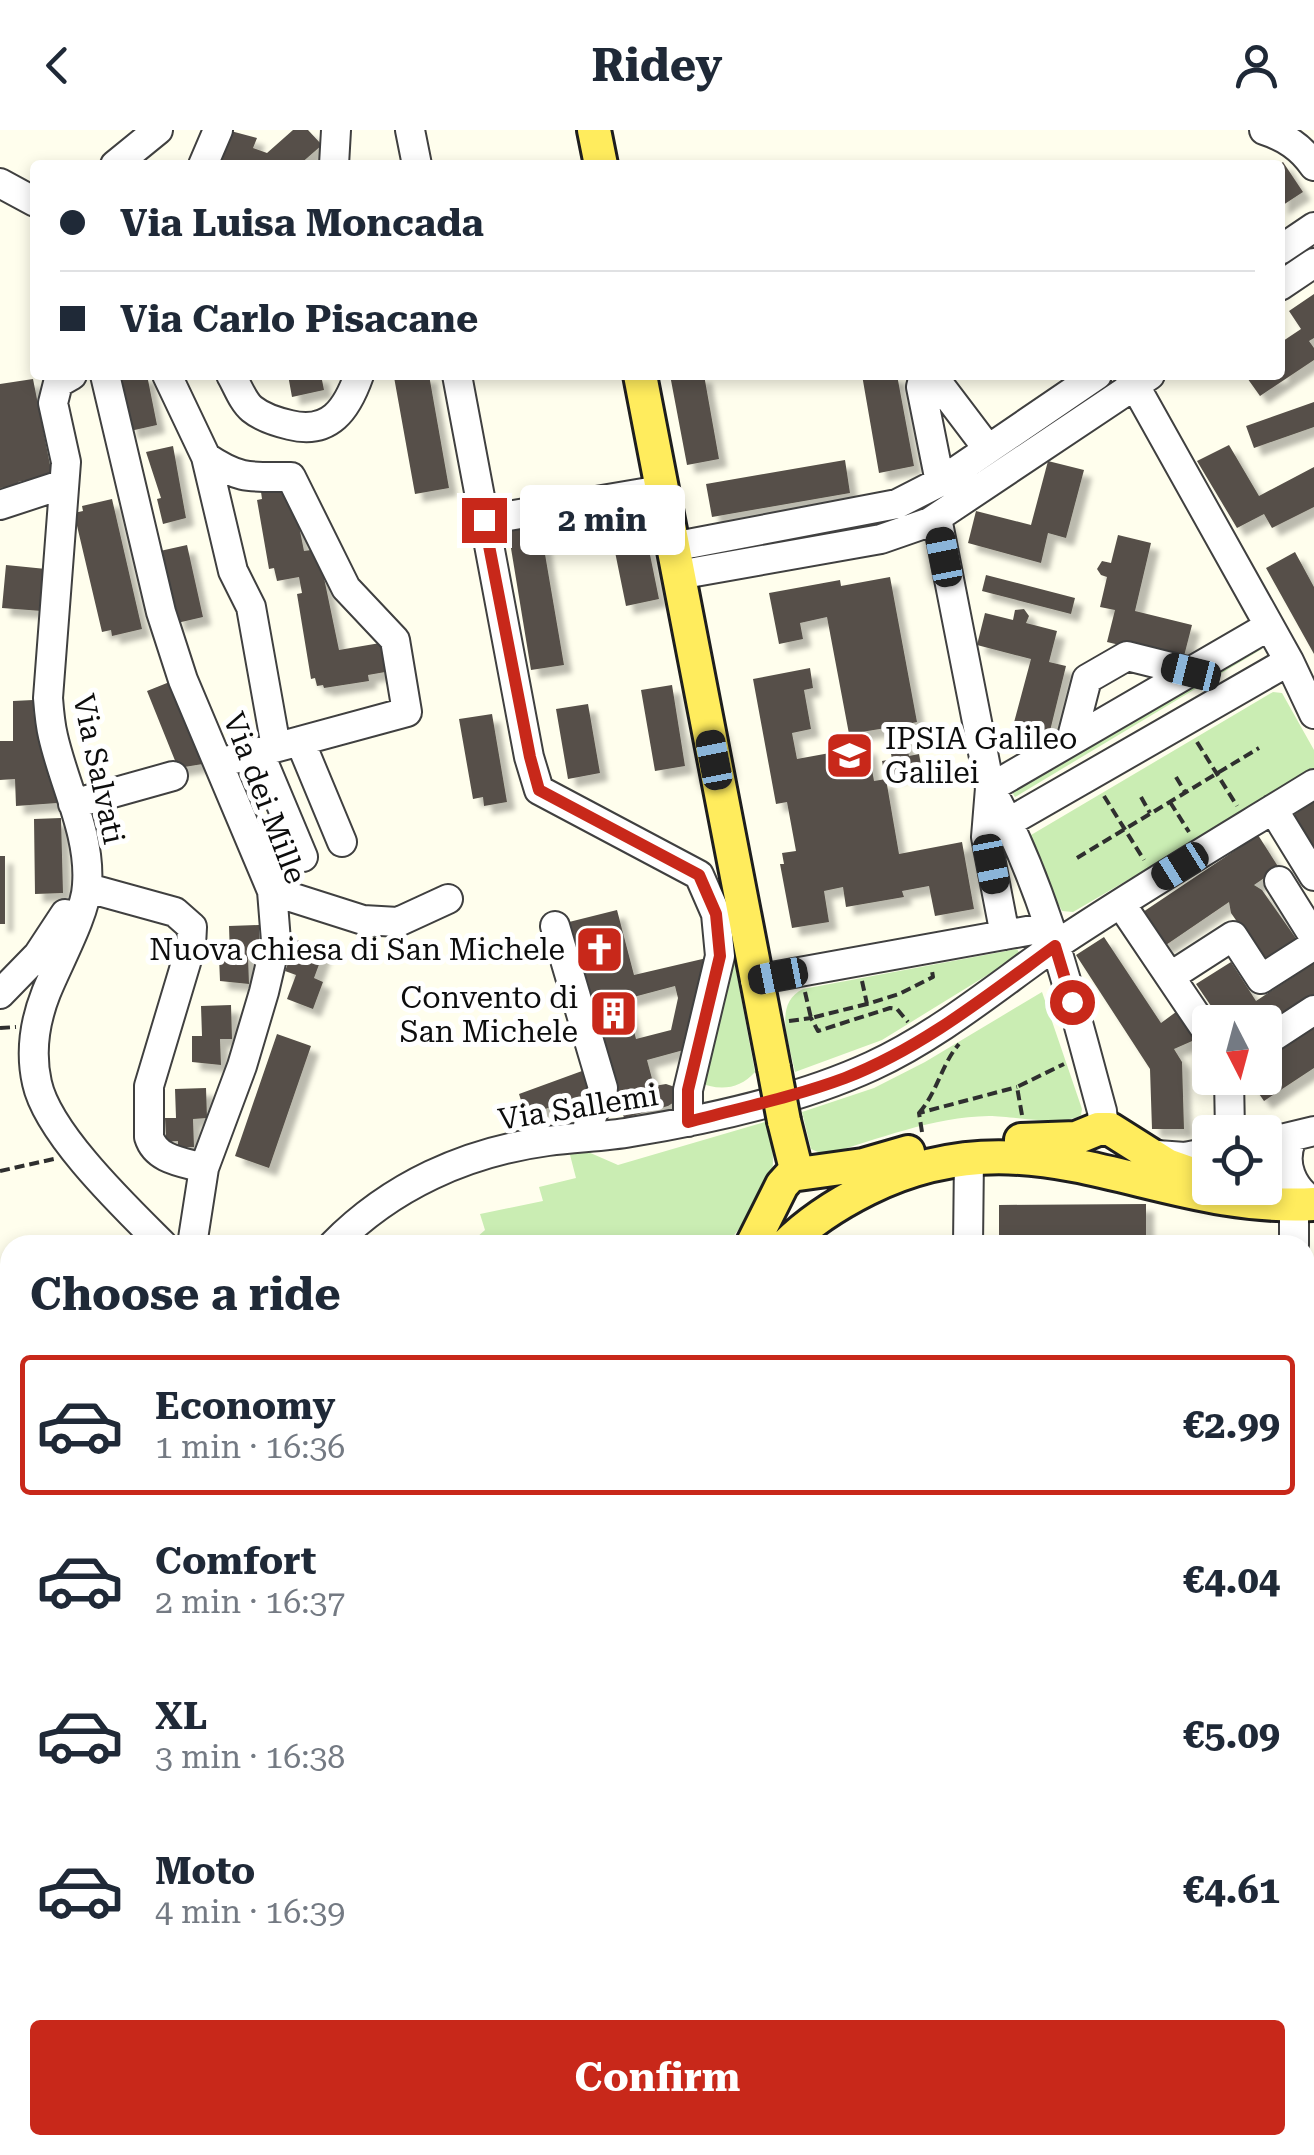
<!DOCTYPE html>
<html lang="en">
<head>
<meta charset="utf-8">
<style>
  :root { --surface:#fff; --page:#f6f6f7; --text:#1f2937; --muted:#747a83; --line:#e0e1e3; --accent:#c8281a }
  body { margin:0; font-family:"Roboto Serif",serif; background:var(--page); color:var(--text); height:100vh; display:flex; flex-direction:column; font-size:38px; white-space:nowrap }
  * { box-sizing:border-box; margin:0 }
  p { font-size:32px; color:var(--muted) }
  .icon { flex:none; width:55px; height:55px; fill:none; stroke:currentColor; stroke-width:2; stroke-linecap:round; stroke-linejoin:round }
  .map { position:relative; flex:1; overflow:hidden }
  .drawer { position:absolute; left:0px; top:1105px; width:1315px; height:920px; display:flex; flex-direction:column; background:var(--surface); border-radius:30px 30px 0 0; box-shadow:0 5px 15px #0003 }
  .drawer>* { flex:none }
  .hud { position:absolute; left:30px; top:30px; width:1255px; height:220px; border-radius:10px; box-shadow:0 5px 15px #0003; display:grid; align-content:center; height:220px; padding:0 30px; background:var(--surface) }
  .needle { width:65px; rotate:174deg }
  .tools { position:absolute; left:1192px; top:875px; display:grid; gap:20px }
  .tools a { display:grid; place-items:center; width:90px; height:90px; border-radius:10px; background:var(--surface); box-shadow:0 5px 15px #0003; font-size:50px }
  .end { position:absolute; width:45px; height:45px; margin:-22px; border:12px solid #c8281a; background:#fff; box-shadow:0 0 0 5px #fff }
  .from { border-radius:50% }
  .bubble { position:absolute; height:70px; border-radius:10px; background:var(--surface); box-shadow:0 5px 15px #0003; font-size:32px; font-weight:700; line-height:70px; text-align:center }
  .car { position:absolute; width:30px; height:60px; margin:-30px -15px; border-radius:12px; box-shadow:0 0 8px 2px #0007; background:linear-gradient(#222 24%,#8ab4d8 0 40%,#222 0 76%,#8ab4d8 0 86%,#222 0) }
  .hud b { display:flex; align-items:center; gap:35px; height:95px; font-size:38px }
  .hud b+b { border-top:2px solid var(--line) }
  .hud i { width:25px; height:25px; background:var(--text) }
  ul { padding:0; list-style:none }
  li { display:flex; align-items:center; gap:30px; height:140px; margin:0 20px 15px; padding:0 10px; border:5px solid transparent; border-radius:10px }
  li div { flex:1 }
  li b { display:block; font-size:38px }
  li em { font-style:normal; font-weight:700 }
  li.current { border-color:var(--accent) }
  li>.icon { width:90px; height:90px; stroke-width:1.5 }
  h2 { padding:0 30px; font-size:45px; line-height:120px }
  .primary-button { display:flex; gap:20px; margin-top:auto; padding:20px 30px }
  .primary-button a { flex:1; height:115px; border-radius:10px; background:var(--accent); color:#fff; font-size:40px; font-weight:700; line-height:115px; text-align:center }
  header { display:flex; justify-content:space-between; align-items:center; height:130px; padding:0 30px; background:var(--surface); font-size:45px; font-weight:700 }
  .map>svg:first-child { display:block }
  .green { fill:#caedb3 }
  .building { fill:#565048; fill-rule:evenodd; filter:url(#shadow) }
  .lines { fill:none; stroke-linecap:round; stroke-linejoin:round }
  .minor-casing { stroke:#404040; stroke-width:32 }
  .major-casing { stroke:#1e1e1e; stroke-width:38 }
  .path { stroke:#2f2f2f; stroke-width:4; stroke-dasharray:10 5; stroke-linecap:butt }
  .minor { stroke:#fff; stroke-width:28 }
  .major { stroke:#ffec5d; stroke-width:32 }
  .major-bridge-casing { stroke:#1e1e1e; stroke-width:38; stroke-linecap:butt }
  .major-bridge { stroke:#ffec5d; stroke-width:32 }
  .route { stroke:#c8281a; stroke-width:12 }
  .labels { text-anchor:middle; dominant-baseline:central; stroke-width:10; stroke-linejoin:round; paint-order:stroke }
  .poi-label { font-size:30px; fill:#0d0d0d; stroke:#fff; text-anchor:end }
  .street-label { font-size:30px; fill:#0d0d0d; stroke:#fff }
</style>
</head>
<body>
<header><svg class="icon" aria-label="back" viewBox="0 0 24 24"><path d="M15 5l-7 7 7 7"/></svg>Ridey<svg class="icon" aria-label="person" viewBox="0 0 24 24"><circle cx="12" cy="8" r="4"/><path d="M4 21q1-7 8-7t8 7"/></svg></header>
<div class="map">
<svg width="1314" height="2025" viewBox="0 0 1314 2025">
  <defs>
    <filter id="shadow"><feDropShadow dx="8" dy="8" stdDeviation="2.5" flood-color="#0004"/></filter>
  </defs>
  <rect width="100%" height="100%" fill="#fffeed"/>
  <path class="green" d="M1256,511L1262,519L1015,667L1010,659Z
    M1273,562L1282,563L1314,620V641L1073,782L1062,781L1027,713L1031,705Z
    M731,813L755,942C739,960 719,961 697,952Z
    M1017,819L1020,824L1015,828L882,910L795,942C790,914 772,874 803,859Z
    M1042,862L1082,979L1081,985C1062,997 1013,986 989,986C933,987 878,1009 825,1025L811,1019L802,982L874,958L925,932Z
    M768,991C770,1004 773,1018 773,1031C773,1060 743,1092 727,1115H468L485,1100L480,1084L543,1071L539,1057L576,1048L569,1021L579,1018L618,1035Z
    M1314,1753V1977L1305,1975V1755Z"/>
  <path class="building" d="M227,0L257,8L253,18L267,23L293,0H308L322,15L299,35H214Z
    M1283,32L1303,62L1280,77V34Z
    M1314,164V208L1309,211L1314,218V230L1260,266L1245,245H1280V213L1301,199L1289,181Z
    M119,245H147L157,295L130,301Z
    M288,245H321L324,260L292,267Z
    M406,245H429L449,358L415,364L394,247Z
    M670,245H704L719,329L687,335Z
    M862,245H897L914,336L879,343Z
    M33,249L52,345L18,352V357L0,358V254Z
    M1314,272V297L1254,318L1246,296Z
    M1229,315L1259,366L1314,337V377L1272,398L1264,384L1237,398L1197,331Z
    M173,316L186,388L163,394L157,369L161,368L146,322Z
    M845,330L850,363L712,387L706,354Z
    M1048,331L1084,340L1066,408L1048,403L1041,433L968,413L976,381L1031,395Z
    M270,353L293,366L304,421L318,419L339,520L386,512L391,541L368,545L369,551L324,558L323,555L317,556L315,548L311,549L297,464L302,463L299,447L277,451L274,438L269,439L257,370L262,369L260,355Z
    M112,369L142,499L112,506L111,500L102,502L74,383L83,381L82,376Z
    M540,395L564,535L531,540L508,400Z
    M646,405L659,469L626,476L613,412Z
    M1118,405L1151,413L1135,481L1192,495L1183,530L1107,512L1115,480L1100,477L1107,447L1101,445L1097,439L1102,431L1111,433Z
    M187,415L203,487L177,493L160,421Z
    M1295,422L1314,457V524L1266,438Z
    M6,435L46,439L42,481L2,478Z
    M986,445L1075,468L1071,484L982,461Z
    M890,447L917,592L903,595L909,626L919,624L922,640L885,647L882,631L892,629L886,598L849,604L827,487L800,493L803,509L779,514L769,463L840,450L841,456Z
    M1024,479L1029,486L1026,493L1057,501L1049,532L1066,536L1048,609L1012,600L1031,529L977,515L985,483L1013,490L1015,480Z
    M810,538L813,558L804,560L811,599L792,603L797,629L868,616L874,651L886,649L899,724L962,712L974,779L935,786L929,756L902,761L904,767L846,777L843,757L824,761L829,792L792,798L780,734H784L782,723L796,721L787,672L776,674L753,549Z
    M172,551L209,633L178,638L147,561Z
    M672,555L685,636L655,641L641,560Z
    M33,570L34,586L57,673L16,676L15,649L0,650V611H13V571Z
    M588,574L600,643L568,649L556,579Z
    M492,584L507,672L484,676L483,667L473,669L459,589Z
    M1314,671V718L1292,686Z
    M61,688L63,763L35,764L34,689Z
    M1258,705L1279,738L1254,755L1262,760L1300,814L1268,836L1231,783L1229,772L1163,817L1140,784Z
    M0,726H5V794H0Z
    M617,780L634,845L711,827L691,918L647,930L654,956L666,954L675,957L676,971L668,976L624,988L590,862L583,864L565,793ZM675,856L678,868L671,900L636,909L626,869Z
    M259,795L260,825L248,826L249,854L220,851L219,827H230L229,796Z
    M1104,807L1161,893L1180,879L1199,908L1174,919L1182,932L1184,999H1152L1150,939L1076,825Z
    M297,810L324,821L314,848L323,852L313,879L287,869L296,845L285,841Z
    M1231,832L1256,871L1314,833V864L1265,896V892H1222L1196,854Z
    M231,875L232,909H220L221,935L192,932V906H202L201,876Z
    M1314,886V938L1264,971L1248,948H1265V929L1308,900Z
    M277,904L311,916L269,1038L235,1026Z
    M582,941L589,963L526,986L519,964Z
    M206,958L207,988L193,989L194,1017H178V1011L166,1012L165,988H176L175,959Z
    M1146,1074V1115H999V1075Z
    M1308,1144H1314V1232H1310Z
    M0,1834L10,1836V1868L0,1866Z
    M1305,1999H1314V2025H1284V2015H1305Z"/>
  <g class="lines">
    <defs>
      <path id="minor" d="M410,0L417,35
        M1264,0C1285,7 1301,17 1314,36
        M115,35L158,0
        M203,35L218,0
        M334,35L336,0
        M0,53L35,72
        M1280,120L1314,97
        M1280,156L1314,133
        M72,245L58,253L53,273L66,332L48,568C49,581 50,594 53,606C64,655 91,705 87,755C86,783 57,835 46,863C35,891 30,922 37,953C48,1004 126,1078 163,1115
        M105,245L161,482L183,550L272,761L276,811L264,862L242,936L204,1038L192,1115
        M167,245L206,327L233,441L251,477L276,617
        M231,245C237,255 243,272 252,279C263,288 277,292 290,295C330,305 347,279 359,245
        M457,245L529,627L539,660L699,745L716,784L720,826L688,960V992
        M924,245L921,257L940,352
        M932,245L988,319
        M1129,245L1289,531L1314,584
        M206,327C240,350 251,347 291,347L346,458L395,510L407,582L219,633
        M0,375L64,354
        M937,388L990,658C1046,758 1072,872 1102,981L1104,998
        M484,390L661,360
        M672,417L897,374L940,352L1097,245
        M678,445L881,409L930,392L1150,245
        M300,611L342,712
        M1071,611L1087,549L1127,526L1191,542
        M259,622L303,727
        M990,658L1269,496
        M990,658L986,707L1005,805
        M73,674L173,646
        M1273,679L1314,746
        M1009,692L1289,531
        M1279,751L1314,807
        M88,758L175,782L192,797L191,816L149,956V1007C156,1030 183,1032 204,1038
        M272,761L363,790L398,792L448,769
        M1121,774L1210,906
        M555,796L603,958L584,1007
        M1171,846L1233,806L1261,849L1314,815
        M755,850L1049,797
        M0,864L38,825L65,784
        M1265,912L1314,880
        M1229,948L1230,1002
        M1292,1009C1281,1033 1292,1059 1314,1072
        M1265,1013L1314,1001
        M1157,1025L1185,1027L1210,1022
        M333,1115C391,1056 466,1022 548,1011C575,1007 604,1007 631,1002C711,989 798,970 872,936C939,905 996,857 1056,815C1140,759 1228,707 1314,654
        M968,1115L969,1027
        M1294,1115V1075
        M1305,1318H1314
        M0,1321L10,1319
        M0,1476L10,1479
        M0,1561L10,1565
        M1305,1632L1314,1631
        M0,1646L10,1649
        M1305,1666H1314
        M0,1715L10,1718
        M0,1737L10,1740
        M0,1893H10
        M0,1917H10
        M696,2015L706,2025
        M933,2015L935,2025
        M1277,2025V2015"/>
      <path id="major" d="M594,0L601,35
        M640,245L774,938
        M784,991L797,1043
        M1021,1010L1076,1008L1098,999H1110L1167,1035L1201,1047
        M752,1115L782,1055L791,1045L863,1035L908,1022
        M786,1115C810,1091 837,1074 867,1059C1032,976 1152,1083 1314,1074
        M0,1680L10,1683"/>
    </defs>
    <use href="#minor" class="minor-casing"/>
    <use href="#major" class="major-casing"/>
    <path class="path" d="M1197,612L1237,676
      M1176,647L1185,662
      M1104,666L1144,730
      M1141,667L1150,683
      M1170,672L1189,702
      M1077,728L1259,618
      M862,851L867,874L899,864L933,847L932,841
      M805,862L811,888L867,874
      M789,891L811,888L818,901L890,878L897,879L908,892
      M0,898L16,897
      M919,983C938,961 941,935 959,914
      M1022,985L1017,957L1064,934
      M922,1002L919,983L1017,957
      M0,1041L54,1029
      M449,2015V2025"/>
    <use href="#minor" class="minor"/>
    <use href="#major" class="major"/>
    <defs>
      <path id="major-bridge" d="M774,938L784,991"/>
    </defs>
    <use href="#major-bridge" class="major-bridge-casing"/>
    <use href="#major-bridge" class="major-bridge"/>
  </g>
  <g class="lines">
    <path class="route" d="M484,390L530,627L539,660L699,745L716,784L720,826L688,960V992C740,978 794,967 845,948C922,918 988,865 1055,816L1072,872"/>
  </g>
  <defs>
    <symbol id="school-square" viewBox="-11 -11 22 22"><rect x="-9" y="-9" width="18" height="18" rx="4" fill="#c8281a" stroke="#fff"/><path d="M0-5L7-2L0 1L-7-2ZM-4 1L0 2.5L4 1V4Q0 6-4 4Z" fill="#fff"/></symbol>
    <symbol id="church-square" viewBox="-11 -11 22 22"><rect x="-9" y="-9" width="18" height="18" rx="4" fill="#c8281a" stroke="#fff"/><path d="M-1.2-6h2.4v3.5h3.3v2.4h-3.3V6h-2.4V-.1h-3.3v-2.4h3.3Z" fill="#fff"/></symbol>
    <symbol id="building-square" viewBox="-11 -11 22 22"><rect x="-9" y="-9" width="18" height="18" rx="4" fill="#c8281a" stroke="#fff"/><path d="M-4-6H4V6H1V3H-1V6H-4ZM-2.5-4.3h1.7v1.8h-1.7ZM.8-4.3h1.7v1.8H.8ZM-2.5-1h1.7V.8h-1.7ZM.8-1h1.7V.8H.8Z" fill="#fff"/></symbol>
  </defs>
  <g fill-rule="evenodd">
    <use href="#school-square" x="822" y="598" width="55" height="55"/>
    <use href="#church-square" x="572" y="792" width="55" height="55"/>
    <use href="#building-square" x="586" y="856" width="55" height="55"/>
  </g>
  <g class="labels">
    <g class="poi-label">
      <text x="885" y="608" text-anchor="start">IPSIA Galileo<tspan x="885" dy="34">Galilei</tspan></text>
      <text x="565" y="819">Nuova chiesa di San Michele</text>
      <text x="578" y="867">Convento di<tspan x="578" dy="34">San Michele</tspan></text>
    </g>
    <g class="street-label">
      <text transform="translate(99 639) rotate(78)">Via Salvati</text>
      <text transform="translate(265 668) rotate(69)">Via dei Mille</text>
      <text transform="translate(578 977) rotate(-9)">Via Sallemi</text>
    </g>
  </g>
</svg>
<div class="tools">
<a><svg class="needle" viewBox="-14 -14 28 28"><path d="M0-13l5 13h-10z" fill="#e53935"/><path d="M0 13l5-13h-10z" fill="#747a83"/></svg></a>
<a><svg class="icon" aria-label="locate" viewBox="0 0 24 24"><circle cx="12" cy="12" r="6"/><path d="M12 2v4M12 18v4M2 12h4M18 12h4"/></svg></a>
</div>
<i class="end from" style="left:1072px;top:872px"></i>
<i class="end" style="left:484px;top:390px"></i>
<div class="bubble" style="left:520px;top:355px;width:165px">2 min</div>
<i class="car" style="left:944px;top:427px;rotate:349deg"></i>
<i class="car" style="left:1191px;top:542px;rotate:284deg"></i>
<i class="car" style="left:714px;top:630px;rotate:349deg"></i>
<i class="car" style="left:991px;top:734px;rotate:169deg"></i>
<i class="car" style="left:1180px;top:736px;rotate:238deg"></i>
<i class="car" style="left:778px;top:846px;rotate:259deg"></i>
<div class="hud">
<b><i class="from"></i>Via Luisa Moncada</b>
<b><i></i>Via Carlo Pisacane</b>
</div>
<section class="drawer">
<h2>Choose a ride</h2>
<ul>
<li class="current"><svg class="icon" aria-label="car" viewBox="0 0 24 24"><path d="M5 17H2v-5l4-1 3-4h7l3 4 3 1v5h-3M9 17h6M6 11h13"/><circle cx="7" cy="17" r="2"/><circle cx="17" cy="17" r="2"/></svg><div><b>Economy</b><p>1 min · 16:36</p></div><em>€2.99</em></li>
<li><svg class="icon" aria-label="car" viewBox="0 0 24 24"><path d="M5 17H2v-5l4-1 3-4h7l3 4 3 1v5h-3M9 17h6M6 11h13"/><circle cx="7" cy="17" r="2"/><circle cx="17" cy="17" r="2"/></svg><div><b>Comfort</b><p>2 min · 16:37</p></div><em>€4.04</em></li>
<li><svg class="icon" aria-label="car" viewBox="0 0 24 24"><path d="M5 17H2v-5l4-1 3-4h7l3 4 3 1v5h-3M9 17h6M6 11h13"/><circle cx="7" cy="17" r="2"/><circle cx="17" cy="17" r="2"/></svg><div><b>XL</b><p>3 min · 16:38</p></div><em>€5.09</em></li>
<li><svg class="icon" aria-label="car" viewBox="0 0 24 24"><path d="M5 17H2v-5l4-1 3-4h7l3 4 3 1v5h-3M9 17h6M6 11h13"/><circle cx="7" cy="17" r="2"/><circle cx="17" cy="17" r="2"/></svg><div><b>Moto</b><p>4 min · 16:39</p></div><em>€4.61</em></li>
</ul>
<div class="primary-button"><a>Confirm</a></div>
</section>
</div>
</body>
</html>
